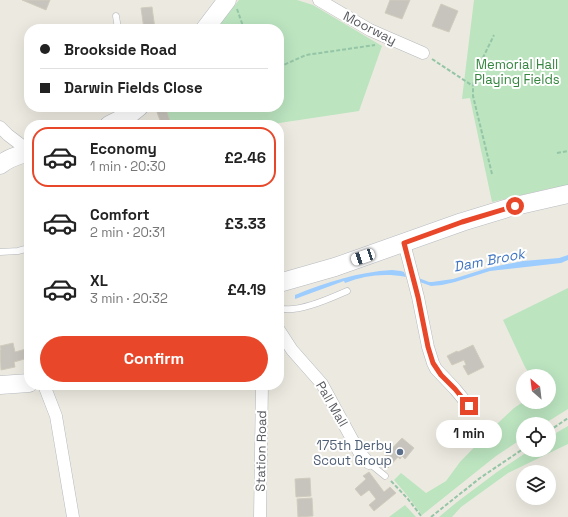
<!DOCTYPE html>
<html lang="en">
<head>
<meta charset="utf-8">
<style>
  :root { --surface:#fff; --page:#f6f6f6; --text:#222; --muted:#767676; --line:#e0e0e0; --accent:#e94729 }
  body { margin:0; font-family:"Space Grotesk",sans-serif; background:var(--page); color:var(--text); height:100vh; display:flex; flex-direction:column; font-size:15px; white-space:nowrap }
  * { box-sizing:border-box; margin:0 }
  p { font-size:13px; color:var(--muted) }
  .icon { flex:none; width:22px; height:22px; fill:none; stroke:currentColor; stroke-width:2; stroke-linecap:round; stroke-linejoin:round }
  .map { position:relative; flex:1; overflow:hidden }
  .panel { position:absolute; left:24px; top:120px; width:260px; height:270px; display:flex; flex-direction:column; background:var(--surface); border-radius:16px; box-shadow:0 4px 16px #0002 }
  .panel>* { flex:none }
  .top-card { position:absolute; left:24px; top:24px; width:260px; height:88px; border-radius:16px; box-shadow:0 4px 16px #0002; display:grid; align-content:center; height:88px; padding:0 16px; background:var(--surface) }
  .needle { width:26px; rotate:332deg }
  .buttons { position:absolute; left:516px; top:369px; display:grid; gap:8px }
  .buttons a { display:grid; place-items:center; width:40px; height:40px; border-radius:50%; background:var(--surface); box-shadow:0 4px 16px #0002; font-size:20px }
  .end { position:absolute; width:18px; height:18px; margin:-9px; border:5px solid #e94729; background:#fff; box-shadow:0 0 0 2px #fff }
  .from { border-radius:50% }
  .bubble { position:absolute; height:28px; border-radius:14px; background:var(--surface); box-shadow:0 4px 16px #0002; font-size:13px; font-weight:800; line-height:28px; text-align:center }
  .car { position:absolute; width:12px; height:24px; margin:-12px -6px; border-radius:5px; box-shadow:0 0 3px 1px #0007; background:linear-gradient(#fff 24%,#345 0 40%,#fff 0 76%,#345 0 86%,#fff 0) }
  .top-card b { display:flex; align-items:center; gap:14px; height:38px; font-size:15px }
  .top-card b+b { border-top:1px solid var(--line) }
  .top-card i { width:10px; height:10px; background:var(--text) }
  ul { padding:7px 0 0; list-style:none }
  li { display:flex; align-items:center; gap:12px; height:60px; margin:0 8px 6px; padding:0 8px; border:2px solid transparent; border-radius:16px }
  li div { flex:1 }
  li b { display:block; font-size:15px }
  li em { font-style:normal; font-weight:800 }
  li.on { border-color:var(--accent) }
  li>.icon { width:36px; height:36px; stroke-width:1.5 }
  .action { display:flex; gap:8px; margin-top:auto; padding:8px 16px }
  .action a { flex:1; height:46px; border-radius:24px; background:var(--accent); color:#fff; font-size:16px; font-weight:800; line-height:46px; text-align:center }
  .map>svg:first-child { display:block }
  .green { fill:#bbe4bf }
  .water { fill:#9dccff }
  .building { fill:#c7c4bd; stroke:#d1ccbe }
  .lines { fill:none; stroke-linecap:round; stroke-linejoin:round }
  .lane-casing { stroke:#b6b8bd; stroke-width:7 }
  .street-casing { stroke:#b6b8bd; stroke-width:13 }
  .secondary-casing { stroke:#b6b9bf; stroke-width:19 }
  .path { stroke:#95c5a7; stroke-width:2; stroke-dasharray:4 2; stroke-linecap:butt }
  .lane { stroke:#fff; stroke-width:6 }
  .street { stroke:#fff; stroke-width:12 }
  .secondary { stroke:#fff; stroke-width:18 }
  .route { stroke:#e94729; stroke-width:5 }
  .service-dot { fill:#5c6f8a; stroke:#fff; stroke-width:1.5 }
  .labels { text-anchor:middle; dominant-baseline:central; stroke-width:4; stroke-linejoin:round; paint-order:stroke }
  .street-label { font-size:13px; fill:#595c61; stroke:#fff }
  .park-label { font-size:13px; fill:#34853e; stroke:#fff }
  .service-label { font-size:13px; fill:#4e5e75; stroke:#fff; text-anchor:end }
  .water-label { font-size:14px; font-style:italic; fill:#4075c2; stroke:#fff }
</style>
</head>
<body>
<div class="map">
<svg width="568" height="517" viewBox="0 0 568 517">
  <rect width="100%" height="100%" fill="#eceae0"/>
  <path class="green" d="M239,0H297L313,5L382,46L359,111L266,125H161V123L170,121L165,107H279V29H215Z
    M474,0H568V185L547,189L492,202L470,98L462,99L465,74Z
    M568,288V409L544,424H523V438L496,456L422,515L406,494L394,480L401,473L426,493L446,481L460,462L497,424L514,408L523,402H549V376H531L525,367L503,320Z
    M568,426V444L508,473L461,507L452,517H439L457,502L497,472L530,450H549V437Z
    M405,505L416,517H389Z"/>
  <path class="water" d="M568,255V260L561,263L490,271L455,282L442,285L431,286L417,281L416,277L429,282H432L453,279L488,268L523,261L559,258Z
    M392,270L401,271L404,272L406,277C385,273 365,275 345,283L344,281L295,299V295C326,282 359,272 392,270Z"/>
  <path class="building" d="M22,0H50L46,10Z
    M390,0H410L402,19L385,13Z
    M441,4L458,11L449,32L432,26Z
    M152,7L155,29H144L141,8Z
    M166,109L170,121L161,123L157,112Z
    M13,343L15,352L26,349L28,358L14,362L15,367L1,370L0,350H1L0,346Z
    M473,345L484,367L468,375L463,366L466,365L464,360L452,365L447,356L457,351L458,352Z
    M402,438L414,448L405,459L402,456L400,459L398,457L388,468L380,461Z
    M369,472L384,492L390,487L396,493L374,511L369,505L376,499L369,490L361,496L355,489L366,479L363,476Z
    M310,478L311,496L296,497L295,479Z
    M312,498L313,516L298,517L297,499Z"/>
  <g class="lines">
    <defs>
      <path id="lane" d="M116,16L118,29
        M0,252L18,251L29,248
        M279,308C296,314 331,298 347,291
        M369,463L385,476"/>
      <path id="street" d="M319,0L370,30L423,53
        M0,127L8,135L29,151
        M404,243L418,297L428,347L433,363L436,369L455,389L469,406
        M279,330L292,350L322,384L359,452L369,463
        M44,385L56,416L73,517
        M260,517L262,385"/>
      <path id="secondary" d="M205,29L227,0
        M109,125L129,115L139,107
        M0,165C8,158 19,155 29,152
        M279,283L335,267L462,222L511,207L568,194
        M0,385L29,383"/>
    </defs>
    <use href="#lane" class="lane-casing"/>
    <use href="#street" class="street-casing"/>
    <use href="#secondary" class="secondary-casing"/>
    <path class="path" d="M237,9L244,29
      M432,59L473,86
      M279,67L306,55L375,45
      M557,153L568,151
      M492,174L473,96V86L476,72L494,35
      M549,431L568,418
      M391,481L408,499L422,517
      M431,517L480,478L523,449"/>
    <use href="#lane" class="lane"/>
    <use href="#street" class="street"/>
    <use href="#secondary" class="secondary"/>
  </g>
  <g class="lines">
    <path class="route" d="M469,406L455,389L441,375L433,363L428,347L418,297L404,243L462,222L515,206"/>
  </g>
  <circle class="service-dot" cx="400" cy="452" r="4"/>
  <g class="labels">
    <g class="street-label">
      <text transform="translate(370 28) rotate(27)">Moorway</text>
      <text transform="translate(332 404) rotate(60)">Pall Mall</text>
      <text transform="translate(261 451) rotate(-89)">Station Road</text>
    </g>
    <g class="park-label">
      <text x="517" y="64">Memorial Hall<tspan x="517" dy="15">Playing Fields</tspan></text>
    </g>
    <g class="service-label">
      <text x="392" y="445">175th Derby<tspan x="392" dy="15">Scout Group</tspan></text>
    </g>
    <g class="water-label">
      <text transform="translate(489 260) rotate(-11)">Dam Brook</text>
    </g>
  </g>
</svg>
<div class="buttons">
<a><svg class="needle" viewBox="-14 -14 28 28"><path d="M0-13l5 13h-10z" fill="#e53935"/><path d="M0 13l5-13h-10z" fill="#767676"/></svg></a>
<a><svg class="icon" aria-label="locate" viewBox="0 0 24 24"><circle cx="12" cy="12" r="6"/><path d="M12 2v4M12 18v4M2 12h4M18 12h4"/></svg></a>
<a><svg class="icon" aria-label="layers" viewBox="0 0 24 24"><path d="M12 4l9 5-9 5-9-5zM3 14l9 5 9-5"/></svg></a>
</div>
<i class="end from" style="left:515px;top:206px"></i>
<i class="end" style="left:469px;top:406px"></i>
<div class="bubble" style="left:436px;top:420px;width:66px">1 min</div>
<i class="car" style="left:363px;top:257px;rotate:251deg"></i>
<div class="top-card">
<b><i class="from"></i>Brookside Road</b>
<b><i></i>Darwin Fields Close</b>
</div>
<section class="panel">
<ul>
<li class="on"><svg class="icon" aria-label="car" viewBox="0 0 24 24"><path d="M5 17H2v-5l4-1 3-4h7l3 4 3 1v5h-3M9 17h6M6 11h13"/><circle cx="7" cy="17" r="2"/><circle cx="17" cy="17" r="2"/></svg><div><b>Economy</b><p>1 min · 20:30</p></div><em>£2.46</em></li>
<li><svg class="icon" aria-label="car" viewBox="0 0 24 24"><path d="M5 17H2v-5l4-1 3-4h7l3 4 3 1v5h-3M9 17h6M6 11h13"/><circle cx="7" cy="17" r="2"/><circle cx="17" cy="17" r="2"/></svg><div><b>Comfort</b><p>2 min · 20:31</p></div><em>£3.33</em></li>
<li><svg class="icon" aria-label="car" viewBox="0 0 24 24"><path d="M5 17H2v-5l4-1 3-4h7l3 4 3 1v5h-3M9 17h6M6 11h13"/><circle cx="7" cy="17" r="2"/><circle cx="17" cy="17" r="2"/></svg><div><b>XL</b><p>3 min · 20:32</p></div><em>£4.19</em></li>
</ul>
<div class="action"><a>Confirm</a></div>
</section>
</div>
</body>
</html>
